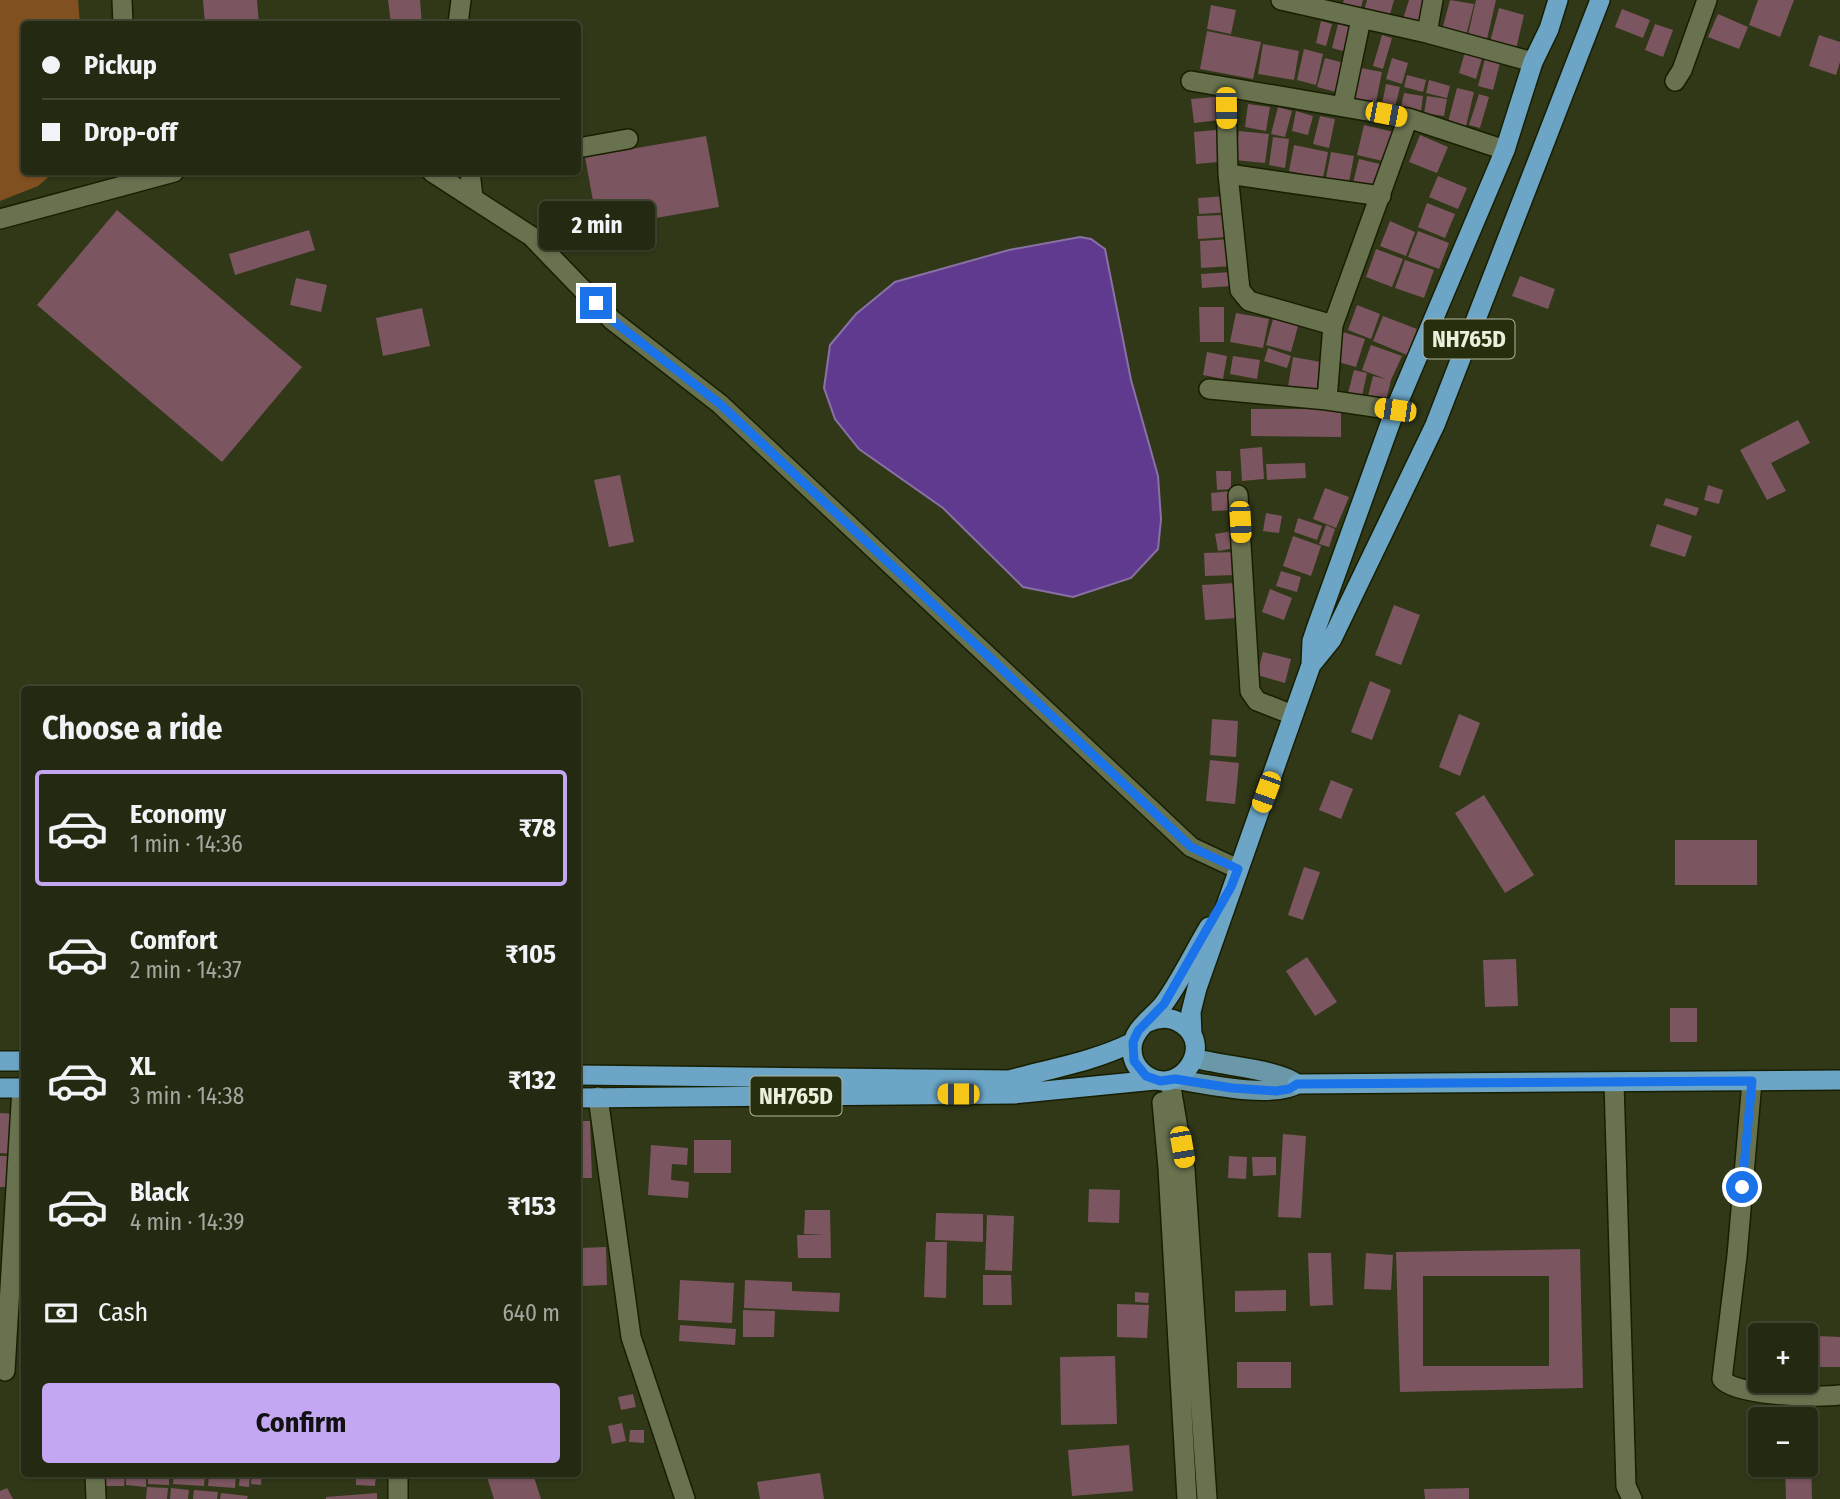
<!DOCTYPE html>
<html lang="en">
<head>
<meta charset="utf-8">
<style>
  :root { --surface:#242a12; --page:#303620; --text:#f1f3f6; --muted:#a3a79f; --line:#414632; --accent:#c3a7f2 }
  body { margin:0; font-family:"Fira Sans Condensed",sans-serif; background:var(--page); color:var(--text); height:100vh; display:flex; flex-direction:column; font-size:26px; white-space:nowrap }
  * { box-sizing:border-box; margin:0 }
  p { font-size:23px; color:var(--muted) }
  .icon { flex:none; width:38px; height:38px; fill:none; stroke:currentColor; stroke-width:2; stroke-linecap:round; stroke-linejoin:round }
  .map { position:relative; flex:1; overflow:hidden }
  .panel { position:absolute; left:21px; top:686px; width:560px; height:791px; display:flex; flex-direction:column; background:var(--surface); border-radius:7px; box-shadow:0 2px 5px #0004,0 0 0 2px var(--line) }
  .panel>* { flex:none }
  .hud { position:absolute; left:21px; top:21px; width:560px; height:154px; border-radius:7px; box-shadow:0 2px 5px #0004,0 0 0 2px var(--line); display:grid; align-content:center; height:154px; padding:0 21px; background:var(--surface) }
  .buttons { position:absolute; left:1748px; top:1323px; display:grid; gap:14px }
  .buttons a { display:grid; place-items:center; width:70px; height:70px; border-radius:7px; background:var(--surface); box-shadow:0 2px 5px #0004,0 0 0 2px var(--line); font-size:35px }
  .end { position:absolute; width:32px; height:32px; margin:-16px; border:9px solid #1a73e8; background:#fff; box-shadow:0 0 0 4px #fff }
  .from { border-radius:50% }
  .bubble { position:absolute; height:49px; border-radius:7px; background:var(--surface); box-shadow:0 2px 5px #0004,0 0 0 2px var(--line); font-size:23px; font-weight:700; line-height:49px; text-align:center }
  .car { position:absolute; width:21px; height:42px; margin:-21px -10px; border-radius:9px; box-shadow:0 0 5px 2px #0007; background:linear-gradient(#f5c518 24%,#345 0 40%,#f5c518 0 76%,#345 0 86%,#f5c518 0) }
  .hud b { display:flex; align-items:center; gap:24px; height:66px; font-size:26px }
  .hud b+b { border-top:2px solid var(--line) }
  .hud i { width:18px; height:18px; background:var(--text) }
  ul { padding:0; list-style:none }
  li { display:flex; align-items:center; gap:21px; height:116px; margin:0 14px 10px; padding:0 7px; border:4px solid transparent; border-radius:7px }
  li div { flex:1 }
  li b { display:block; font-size:26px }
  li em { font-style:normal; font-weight:700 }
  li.on { border-color:var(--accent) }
  li>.icon { width:63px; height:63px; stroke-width:1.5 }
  h2 { padding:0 21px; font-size:32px; line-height:84px }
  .pay { display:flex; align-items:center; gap:18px; height:77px; padding:0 21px; font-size:26px }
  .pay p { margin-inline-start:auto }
  .primary-button { display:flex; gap:14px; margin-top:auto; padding:14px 21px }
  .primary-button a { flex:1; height:80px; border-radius:7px; background:var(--accent); color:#111; font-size:28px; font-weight:700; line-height:80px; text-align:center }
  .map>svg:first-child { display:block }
  .green { fill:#815020 }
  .water { fill:#5f3a8e; stroke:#8971a5; stroke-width:2 }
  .building { fill:#7b555f; fill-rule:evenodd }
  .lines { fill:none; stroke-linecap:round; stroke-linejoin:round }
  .minor-casing { stroke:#181f01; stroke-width:22 }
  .primary-casing { stroke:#181f01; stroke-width:22 }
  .trunk-casing { stroke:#181f01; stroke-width:22 }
  .minor { stroke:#68724f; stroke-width:19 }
  .primary { stroke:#6b98a8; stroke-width:19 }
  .trunk { stroke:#6ca5c6; stroke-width:19 }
  .route { stroke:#1a73e8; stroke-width:9 }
  .labels { text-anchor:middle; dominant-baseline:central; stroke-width:7; stroke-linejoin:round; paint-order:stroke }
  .shield { fill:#262e0d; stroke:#afb69e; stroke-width:2 }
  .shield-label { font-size:23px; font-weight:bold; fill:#eaf0dc }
</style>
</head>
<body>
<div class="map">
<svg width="1840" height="1499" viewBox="0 0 1840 1499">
  <rect width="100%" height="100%" fill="#303818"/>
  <path class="green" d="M0,0H78L80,24H24V172H54L38,186L0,201Z"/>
  <path class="water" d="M1080,237L1091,239L1105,249L1131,380L1158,476L1161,519L1158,549L1131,578L1073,597L1023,587L943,508L859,449L835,419L824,388L830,345L856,314L895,282L1009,250Z"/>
  <path class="building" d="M203,0H257L259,24H205Z
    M388,0H420L422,24H391Z
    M1344,0H1363L1360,11L1342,6Z
    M1367,0H1394L1389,18L1364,11Z
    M1409,0H1428L1421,24L1403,19Z
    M1450,0L1474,4L1466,36L1442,30Z
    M1476,0H1496L1487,39L1468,35Z
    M1758,0H1794L1780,37L1749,25Z
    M1211,5L1236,10L1231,34L1207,29Z
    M1499,8L1524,15L1516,49L1490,42Z
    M1622,9L1650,20L1643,38L1615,27Z
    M1718,14L1748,27L1739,49L1708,37Z
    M1321,21L1332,24L1326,46L1316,43Z
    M1338,24L1353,28L1347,52L1332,48Z
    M1655,24L1673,30L1663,57L1645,50Z
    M1207,31L1261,42L1253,79L1200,69Z
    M1382,35L1392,38L1383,69L1373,66Z
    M1819,35L1840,42V62L1836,75L1809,66Z
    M1263,44L1299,51L1294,80L1258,74Z
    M1304,49L1323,54L1316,85L1297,80Z
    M1465,52L1482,58L1476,79L1459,73Z
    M1325,58L1348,64L1340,93L1317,87Z
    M1392,58L1408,63L1402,84L1386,79Z
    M1485,59L1500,63L1493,90L1478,86Z
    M1361,68L1382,72L1376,102L1355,98Z
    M1407,75L1426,80L1423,92L1404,87Z
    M1429,80L1450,86L1447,98L1426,93Z
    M1386,84L1400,87L1395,107L1382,104Z
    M1457,88L1474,92L1466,126L1448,122Z
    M1404,93L1423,96L1421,111L1401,107Z
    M1479,94L1489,97L1480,128L1469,125Z
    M1226,96L1229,119L1194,123L1191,99Z
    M1427,96L1447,99L1444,116L1424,113Z
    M1248,104L1270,107L1266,131L1245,127Z
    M1278,107L1292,111L1285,137L1271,134Z
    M1296,111L1313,116L1308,135L1292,131Z
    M1320,116L1335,119L1329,148L1313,144Z
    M1364,125L1394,132L1387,162L1357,155Z
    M1226,129L1229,161L1196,164L1194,132Z
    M1239,131L1269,134L1265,163L1235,160Z
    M1420,135L1448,147L1437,173L1409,162Z
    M706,136L719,207L598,228L585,157Z
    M1273,137L1289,139L1285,168L1269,165Z
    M1294,145L1328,152L1323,178L1289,171Z
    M1331,152L1354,156L1349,182L1326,178Z
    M1359,159L1384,165L1378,193L1352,187Z
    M1438,176L1467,188L1458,209L1429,197Z
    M1229,196L1231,212L1199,214L1198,198Z
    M1427,203L1455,214L1445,238L1418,227Z
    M117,210L302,367L222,462L37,305Z
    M1224,215L1226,237L1198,239L1197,216Z
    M1390,221L1415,232L1406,256L1380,246Z
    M309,230L315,250L235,275L229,254Z
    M1418,231L1449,243L1439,269L1408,257Z
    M1232,239L1233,266L1201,268L1200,241Z
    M1376,249L1403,259L1392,287L1366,277Z
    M1405,260L1434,270L1424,298L1395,288Z
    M1231,272L1232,286L1202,288L1201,274Z
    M1520,276L1555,289L1548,309L1512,296Z
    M296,278L327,285L321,312L290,305Z
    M1357,305L1380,314L1371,339L1348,330Z
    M1199,307H1224V342H1200Z
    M422,308L430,346L383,356L376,318Z
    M1236,313L1269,319L1263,348L1230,342Z
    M1383,316L1417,329L1407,355L1373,341Z
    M1273,319L1298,326L1291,352L1266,345Z
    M1340,331L1365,339L1356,367L1331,360Z
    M1371,345L1402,356L1391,380L1386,401L1368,396L1373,376L1386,379L1362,370Z
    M1268,348L1291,356L1287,368L1264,361Z
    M1207,352L1227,356L1223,379L1203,375Z
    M1233,356L1260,360L1257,379L1230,374Z
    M1293,357L1321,362L1316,392L1288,387Z
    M1354,370L1367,373L1362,396L1348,393Z
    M1251,409H1341V437L1251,436Z
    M1798,420L1810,443L1771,463L1786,491L1767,500L1740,450Z
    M1262,447L1264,479L1242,481L1240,449Z
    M1305,463L1306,478L1267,480L1266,464Z
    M1216,471H1231V489L1217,490Z
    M620,475L634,542L609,547L594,480Z
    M1708,485L1723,490L1719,504L1704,500Z
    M1325,488L1349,497L1336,528L1313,519Z
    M1231,491L1233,510L1212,511L1211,493Z
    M1666,498L1699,508L1696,516L1663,505Z
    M1266,513L1282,516L1279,533L1263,531Z
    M1298,518L1322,526L1317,540L1294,532Z
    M1657,524L1692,536L1685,557L1650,546Z
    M1326,525L1335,529L1329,547L1319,544Z
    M1233,531L1235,548L1218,551L1215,534Z
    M1293,536L1321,546L1311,576L1283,566Z
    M1236,552V575L1205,576L1204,553Z
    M1281,571L1301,577L1297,592L1276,586Z
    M1234,583L1237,618L1205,620L1202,585Z
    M1270,589L1292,598L1284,620L1262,612Z
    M1394,605L1420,615L1401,665L1375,655Z
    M1263,652L1291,659L1285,683L1257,675Z
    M1370,681L1391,690L1372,740L1351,732Z
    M1459,714L1480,723L1460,776L1439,767Z
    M1212,719L1238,721L1236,757L1210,755Z
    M1210,760L1239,763L1235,804L1206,801Z
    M1331,780L1353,789L1341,819L1319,810Z
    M1484,795L1534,875L1505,893L1455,813Z
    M1675,840H1757V885H1675Z
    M1304,867L1320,872L1303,920L1288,915Z
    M1307,957L1337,1002L1315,1016L1286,971Z
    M1516,959L1518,1006L1485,1007L1483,960Z
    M1670,1008H1697V1042H1670Z
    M0,1113L15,1114L13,1154L0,1153Z
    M578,1121H590L592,1178H578Z
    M1283,1134L1306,1136L1301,1218L1278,1217Z
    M694,1140H731V1173H694Z
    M651,1145L688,1148L687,1165L672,1164L671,1180L689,1182L688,1198L648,1195Z
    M0,1156H14L13,1187H0Z
    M1229,1156L1247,1157L1246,1179L1228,1178Z
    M1252,1157H1276V1175L1253,1176Z
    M1089,1189L1120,1190L1119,1223L1088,1222Z
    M805,1210H830L831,1258H798L797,1235H825L804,1234Z
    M936,1213L983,1214V1242L935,1240Z
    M987,1215L1014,1216L1012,1271L985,1270Z
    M926,1242H947L946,1298L924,1297Z
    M606,1247L607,1285L581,1286L579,1248Z
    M1580,1249L1583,1388L1400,1392L1396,1252ZM1423,1276H1549V1366H1423Z
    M1308,1253H1331L1333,1305L1310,1306Z
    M1366,1253L1393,1255L1391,1290L1364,1289Z
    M983,1275H1011L1012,1305H983Z
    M680,1280L734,1283L732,1323L678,1320Z
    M745,1280L792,1282V1291L840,1293L839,1312L744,1308Z
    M1286,1290V1311L1235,1312V1291Z
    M1135,1292L1149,1293L1148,1303L1135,1302Z
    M1117,1304L1149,1305L1147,1338L1117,1337Z
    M743,1310L775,1311L774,1337H743Z
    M680,1325L736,1329L735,1345L679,1341Z
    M1817,1336L1840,1337V1367H1817Z
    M1115,1356L1117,1424L1061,1425L1060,1357Z
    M1237,1362H1291V1388H1237Z
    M633,1394L636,1407L621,1410L618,1397Z
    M622,1423L626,1441L612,1444L608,1426Z
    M630,1430H644V1443L629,1442Z
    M1129,1445L1133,1491L1072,1496L1068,1450Z
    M1806,1458H1811L1812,1499H1786L1785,1465H1806Z
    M820,1473L824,1499H760L757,1482Z
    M104,1474H125L124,1486H103Z
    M126,1474H146V1487L126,1485Z
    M148,1474H169V1485L148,1484Z
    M174,1474H205L204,1486L173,1484Z
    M209,1474H236L235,1488L208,1486Z
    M240,1474H250L249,1487L239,1486Z
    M252,1474H262L261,1485L251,1484Z
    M356,1474H376L375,1486L356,1485Z
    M486,1474H533L541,1499H494Z
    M147,1487L168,1488L167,1499H146Z
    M7,1488L13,1499H0V1491Z
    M171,1488L189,1490L188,1499H170Z
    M1469,1488V1499H1425L1424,1489Z
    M194,1490L218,1492L217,1499H193Z
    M221,1493L248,1496L247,1499H220Z
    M377,1493V1499H326V1497Z"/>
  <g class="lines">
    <defs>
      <path id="minor" d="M122,0L123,24
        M1281,0L1427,33L1533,62
        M458,24L461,0
        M1427,33L1433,0
        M1191,81L1408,118L1505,150
        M1675,81L1682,70L1707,0
        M1226,87L1228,174
        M1343,105L1361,19
        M578,148L628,139
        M432,172L531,236L612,320L720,404L1191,847L1238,869
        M470,172L473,197
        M0,219L174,172
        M1333,325L1249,301L1240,290L1228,174L1381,196
        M1209,389L1327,400L1395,410
        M1327,400L1333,325L1408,118
        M1238,495L1250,691L1257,701L1293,715
        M1170,1081L1185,1170L1207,1499
        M1752,1081L1737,1256L1722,1379C1734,1396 1819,1398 1840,1395
        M1614,1082L1626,1486L1632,1499
        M598,1097L631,1337L685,1499
        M1162,1102L1168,1168L1187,1499
        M5,1371L22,1088
        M95,1474L96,1499
        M398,1474V1499"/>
      <path id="primary" d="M1175,1079C1204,1084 1274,1099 1297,1084C1279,1069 1221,1066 1194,1058"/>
      <path id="trunk" d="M1311,665L1332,639L1435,425L1600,0
        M1146,1023C1157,1017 1171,1016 1182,1024C1217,1048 1176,1101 1143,1073C1136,1067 1132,1058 1132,1049C1132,1030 1151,1019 1162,1006C1178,986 1195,950 1209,927
        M1192,1035L1191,1012L1197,988L1311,665L1312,641L1316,629L1395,410L1505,150L1533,62L1549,29L1558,0
        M0,1061H24
        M578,1075L1009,1080C1052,1068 1093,1062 1133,1042
        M1297,1084L1840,1080
        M0,1088H24
        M578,1098L1014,1094L1155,1080"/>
    </defs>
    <use href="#minor" class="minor-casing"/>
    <use href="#primary" class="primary-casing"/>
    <use href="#trunk" class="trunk-casing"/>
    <use href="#minor" class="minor"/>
    <use href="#primary" class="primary"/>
    <use href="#trunk" class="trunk"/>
  </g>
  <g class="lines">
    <path class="route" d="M596,303L612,320L720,404L1191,847L1238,869L1231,887L1164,1004L1138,1031L1133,1042L1134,1061L1146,1076L1160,1081L1175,1079L1232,1088L1276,1091L1289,1089L1297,1084L1752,1081L1742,1187"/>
  </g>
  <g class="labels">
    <g class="shield">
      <rect x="1423.5" y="319.5" width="91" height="39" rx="5"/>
      <rect x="750.5" y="1076.5" width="91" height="39" rx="5"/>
    </g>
    <g class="shield-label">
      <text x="1469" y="339">NH765D</text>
      <text x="796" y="1096">NH765D</text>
    </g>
  </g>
</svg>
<div class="buttons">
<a>+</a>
<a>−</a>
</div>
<i class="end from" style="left:1742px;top:1187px"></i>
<i class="end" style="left:596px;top:303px"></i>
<div class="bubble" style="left:539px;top:201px;width:116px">2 min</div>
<i class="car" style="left:1226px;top:108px;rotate:179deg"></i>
<i class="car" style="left:1386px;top:114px;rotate:101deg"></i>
<i class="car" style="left:1395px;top:410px;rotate:278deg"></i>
<i class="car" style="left:1240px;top:522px;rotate:177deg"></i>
<i class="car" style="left:1266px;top:792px;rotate:200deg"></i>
<i class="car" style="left:958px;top:1094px;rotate:270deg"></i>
<i class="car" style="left:1182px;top:1147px;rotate:170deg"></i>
<div class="hud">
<b><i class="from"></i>Pickup</b>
<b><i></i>Drop-off</b>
</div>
<section class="panel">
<h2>Choose a ride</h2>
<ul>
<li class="on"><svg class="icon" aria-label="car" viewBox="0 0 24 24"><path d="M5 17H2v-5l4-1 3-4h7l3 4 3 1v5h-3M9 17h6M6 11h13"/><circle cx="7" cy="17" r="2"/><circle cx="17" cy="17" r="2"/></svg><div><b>Economy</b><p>1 min · 14:36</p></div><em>₹78</em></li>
<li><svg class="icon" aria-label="car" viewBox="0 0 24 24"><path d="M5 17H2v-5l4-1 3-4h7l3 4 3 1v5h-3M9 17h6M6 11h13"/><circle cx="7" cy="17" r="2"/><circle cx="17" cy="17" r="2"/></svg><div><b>Comfort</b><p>2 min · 14:37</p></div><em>₹105</em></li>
<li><svg class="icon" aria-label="car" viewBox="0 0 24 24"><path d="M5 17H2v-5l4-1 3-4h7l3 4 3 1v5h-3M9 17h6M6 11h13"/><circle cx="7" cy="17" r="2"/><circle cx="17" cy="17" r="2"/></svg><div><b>XL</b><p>3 min · 14:38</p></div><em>₹132</em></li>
<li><svg class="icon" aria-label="car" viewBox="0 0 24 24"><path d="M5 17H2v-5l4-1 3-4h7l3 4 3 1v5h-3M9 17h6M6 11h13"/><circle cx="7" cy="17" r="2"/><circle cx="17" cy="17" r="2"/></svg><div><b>Black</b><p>4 min · 14:39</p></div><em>₹153</em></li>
</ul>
<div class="pay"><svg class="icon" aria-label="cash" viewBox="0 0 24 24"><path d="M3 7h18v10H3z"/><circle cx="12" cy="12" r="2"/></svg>Cash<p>640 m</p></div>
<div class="primary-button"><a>Confirm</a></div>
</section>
</div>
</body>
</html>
